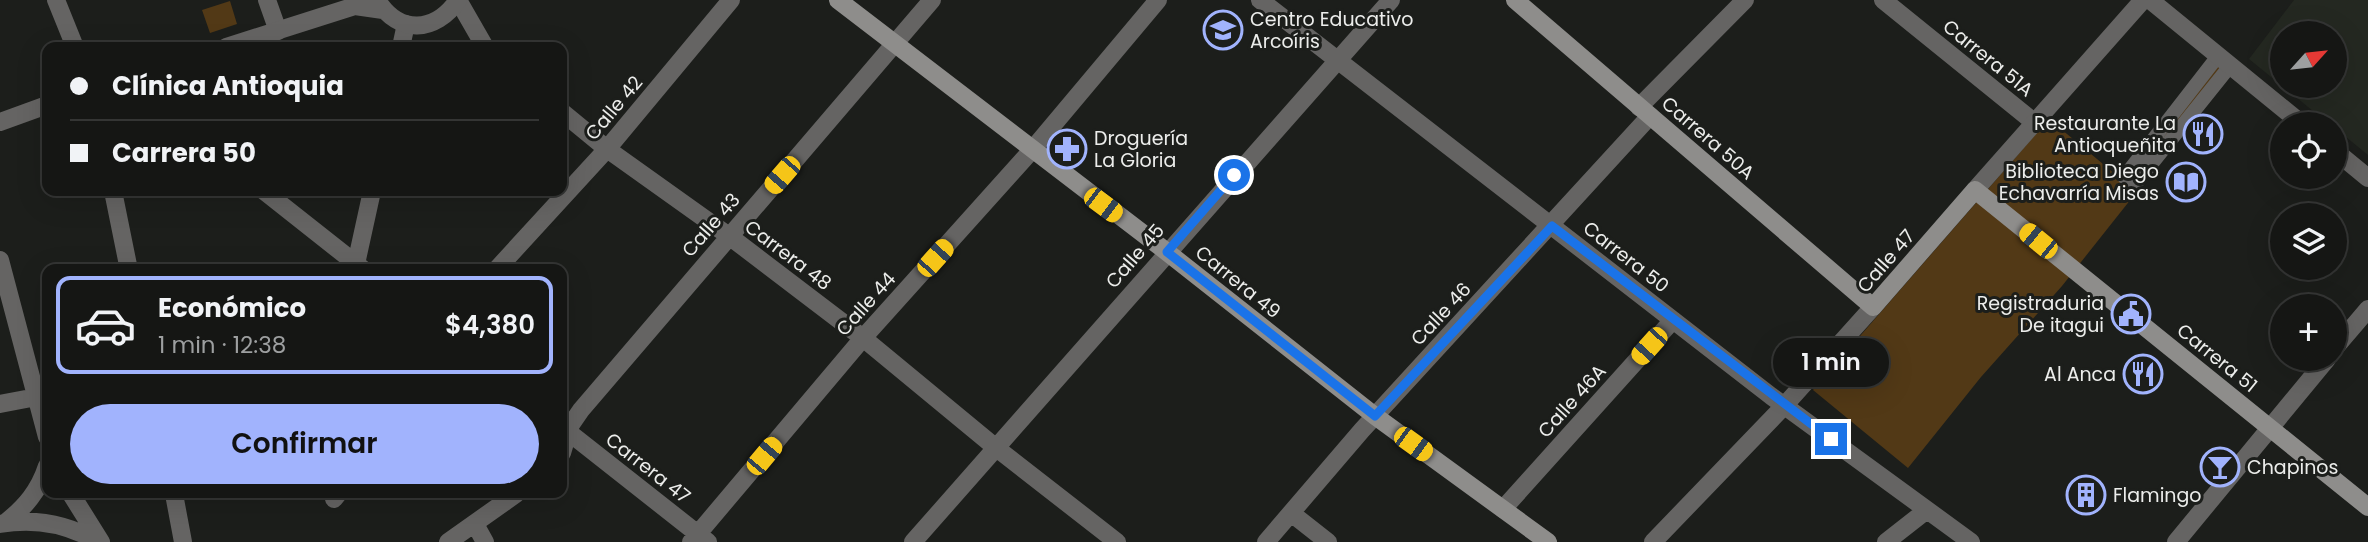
<!DOCTYPE html>
<html lang="es">
<head>
<meta charset="utf-8">
<style>
  :root { --surface:#151614; --page:#1e1f1d; --text:#f1f3f6; --muted:#9d9fa0; --line:#343534; --accent:#a1b3fd }
  body { margin:0; font-family:Poppins,sans-serif; background:var(--page); color:var(--text); height:100vh; display:flex; flex-direction:column; font-size:26px; white-space:nowrap }
  * { box-sizing:border-box; margin:0 }
  p { font-size:23px; color:var(--muted) }
  .icon { flex:none; width:38px; height:38px; fill:none; stroke:currentColor; stroke-width:2; stroke-linecap:round; stroke-linejoin:round }
  .map { position:relative; flex:1; overflow:hidden }
  .sheet { position:absolute; left:42px; top:264px; width:525px; height:234px; display:flex; flex-direction:column; background:var(--surface); border-radius:14px; box-shadow:0 7px 28px #0002,0 0 0 2px var(--line) }
  .sheet>* { flex:none }
  .banner { position:absolute; left:42px; top:42px; width:525px; height:154px; border-radius:14px; box-shadow:0 7px 28px #0002,0 0 0 2px var(--line); display:grid; align-content:center; height:154px; padding:0 28px; background:var(--surface) }
  .needle { width:46px; rotate:63deg }
  .fabs { position:absolute; left:2270px; top:21px; display:grid; gap:14px }
  .fabs a { display:grid; place-items:center; width:77px; height:77px; border-radius:50%; background:var(--surface); box-shadow:0 7px 28px #0002,0 0 0 2px var(--line); font-size:35px }
  .end { position:absolute; width:32px; height:32px; margin:-16px; border:9px solid #1a73e8; background:#fff; box-shadow:0 0 0 4px #fff }
  .from { border-radius:50% }
  .bubble { position:absolute; height:49px; border-radius:24px; background:var(--surface); box-shadow:0 7px 28px #0002,0 0 0 2px var(--line); font-size:23px; font-weight:600; line-height:49px; text-align:center }
  .car { position:absolute; width:21px; height:42px; margin:-21px -10px; border-radius:9px; box-shadow:0 0 5px 2px #0007; background:linear-gradient(#f5c518 24%,#345 0 40%,#f5c518 0 76%,#345 0 86%,#f5c518 0) }
  .banner b { display:flex; align-items:center; gap:24px; height:66px; font-size:26px }
  .banner b+b { border-top:2px solid var(--line) }
  .banner i { width:18px; height:18px; background:var(--text) }
  ul { padding:12px 0 0; list-style:none }
  li { display:flex; align-items:center; gap:21px; height:98px; margin:0 14px 10px; padding:0 14px; border:4px solid transparent; border-radius:14px }
  li div { flex:1 }
  li b { display:block; font-size:26px }
  li em { font-style:normal; font-weight:600 }
  li.selected { border-color:var(--accent) }
  li>.icon { width:63px; height:63px; stroke-width:1.5 }
  .button { display:flex; gap:14px; margin-top:auto; padding:14px 28px }
  .button a { flex:1; height:80px; border-radius:42px; background:var(--accent); color:#111; font-size:28px; font-weight:600; line-height:80px; text-align:center }
  .map>svg:first-child { display:block }
  .built { fill:#242821; fill-rule:evenodd }
  .green { fill:#523916 }
  .lines { fill:none; stroke-linecap:round; stroke-linejoin:round }
  .pedestrian { stroke:#656463; stroke-width:14 }
  .minor { stroke:#656463; stroke-width:18 }
  .tertiary { stroke:#656463; stroke-width:18 }
  .secondary { stroke:#8e8d8b; stroke-width:18 }
  .route { stroke:#1a73e8; stroke-width:9 }
  .labels { text-anchor:middle; dominant-baseline:central; stroke-width:6; stroke-linejoin:round; paint-order:stroke }
  .poi-label { font-size:19px; fill:#ecedeb; stroke:#1c1e1b; text-anchor:start }
  .street-label { font-size:19px; fill:#ecedeb; stroke:#1c1e1b }
</style>
</head>
<body>
<div class="map">
<svg width="2368" height="542" viewBox="0 0 2368 542">
  <rect width="100%" height="100%" fill="#1c1e1b"/>
  <path class="built" d="M2294,0H2368V155L2335,128L2334,124H2329L2249,59ZM2282,33H2334V86H2282Z"/>
  <path class="green" d="M230,1L237,24L210,33L202,10Z
    M2211,60L2231,73L2062,286L1981,377L1908,468L1813,390L2049,119L2121,179Z"/>
  <g class="lines">
    <path class="pedestrian" d="M2124,177L2218,56
      M2133,187L2230,66"/>
    <path class="minor" d="M56,0L75,47
      M267,0L278,31
      M458,0L485,47
      M1260,0L1771,396L1971,542
      M1883,0L2035,123
      M401,47L406,24
      M1639,107L1745,0
      M562,112L607,149L729,236L863,338L995,447L1117,542
      M113,191L129,270
      M264,191L364,270
      M0,260L47,437
      M356,264L372,191
      M496,270L607,149L731,0
      M2334,349L2368,309
      M0,404L47,395
      M562,427L708,542
      M562,453L570,426L581,410L932,0
      M71,494L101,542
      M174,494L183,542
      M334,499L338,494
      M1503,509L1673,320
      M1291,513L1328,542
      M5,523C25,507 39,491 47,466
      M0,524C34,518 68,524 98,542
      M475,524L485,542
      M448,542L516,494
      M691,542L863,338L1032,150L1158,0
      M913,542L1391,0
      M1266,542L1362,430L1650,116
      M1886,542L1927,510
      M2176,542L2327,359"/>
    <path class="tertiary" d="M377,0C399,35 435,33 458,0
      M2150,0L2302,124
      M226,47L355,6L383,10
      M0,122L47,105
      M2334,150L2368,178
      M1975,190L2143,0
      M1653,542L1784,406L1873,307"/>
    <path class="secondary" d="M838,0L1167,252L1375,416L1548,542
      M1515,0L1873,307L1975,190L2368,507"/>
  </g>
  <g class="lines">
    <path class="route" d="M1234,175L1167,252L1375,416L1552,226L1831,439"/>
  </g>
  <defs>
    <symbol id="school-ring" viewBox="-11 -11 22 22"><circle r="9.5" fill="#1c1e1b" stroke="#a1b3fd" stroke-width="1.5"/><path d="M0-5L7-2L0 1L-7-2ZM-4 1L0 2.5L4 1V4Q0 6-4 4Z" fill="#a1b3fd"/></symbol>
    <symbol id="restaurant-ring" viewBox="-11 -11 22 22"><circle r="9.5" fill="#1c1e1b" stroke="#a1b3fd" stroke-width="1.5"/><path d="M-5-6h1v4h1v-4h1v4h1v-4h1v5L-1.5 .5V6h-2V.5L-5-1ZM5-6V6H3V1.5H1.5Q1.5-4 5-6Z" fill="#a1b3fd"/></symbol>
    <symbol id="pharmacy-ring" viewBox="-11 -11 22 22"><circle r="9.5" fill="#1c1e1b" stroke="#a1b3fd" stroke-width="1.5"/><path d="M-2-6h4v4h4v4h-4v4h-4v-4h-4v-4h4Z" fill="#a1b3fd"/></symbol>
    <symbol id="library-ring" viewBox="-11 -11 22 22"><circle r="9.5" fill="#1c1e1b" stroke="#a1b3fd" stroke-width="1.5"/><path d="M-6-4Q-3-5.5-.7-3.5V5Q-3 3-6 4ZM6-4Q3-5.5 .7-3.5V5Q3 3 6 4Z" fill="#a1b3fd"/></symbol>
    <symbol id="civic-ring" viewBox="-11 -11 22 22"><circle r="9.5" fill="#1c1e1b" stroke="#a1b3fd" stroke-width="1.5"/><path d="M-.6-6.5H3V-4.5H.6V-3L4-1V1h2V6H-6V1h2V-1L-.6-3ZM-1.2 2.5V6h2.4V2.5Z" fill="#a1b3fd"/></symbol>
    <symbol id="bar-ring" viewBox="-11 -11 22 22"><circle r="9.5" fill="#1c1e1b" stroke="#a1b3fd" stroke-width="1.5"/><path d="M-6-5H6L.8 .8V4.5H3.5V6h-7V4.5H-.8V.8Z" fill="#a1b3fd"/></symbol>
    <symbol id="building-ring" viewBox="-11 -11 22 22"><circle r="9.5" fill="#1c1e1b" stroke="#a1b3fd" stroke-width="1.5"/><path d="M-4-6H4V6H1V3H-1V6H-4ZM-2.5-4.3h1.7v1.8h-1.7ZM.8-4.3h1.7v1.8H.8ZM-2.5-1h1.7V.8h-1.7ZM.8-1h1.7V.8H.8Z" fill="#a1b3fd"/></symbol>
  </defs>
  <g fill-rule="evenodd">
    <use href="#school-ring" x="1201" y="8" width="44" height="44"/>
    <use href="#restaurant-ring" x="2181" y="112" width="44" height="44"/>
    <use href="#pharmacy-ring" x="1045" y="127" width="44" height="44"/>
    <use href="#library-ring" x="2164" y="160" width="44" height="44"/>
    <use href="#civic-ring" x="2109" y="292" width="44" height="44"/>
    <use href="#restaurant-ring" x="2121" y="352" width="44" height="44"/>
    <use href="#bar-ring" x="2198" y="445" width="44" height="44"/>
    <use href="#building-ring" x="2064" y="473" width="44" height="44"/>
  </g>
  <g class="labels">
    <g class="poi-label">
      <text x="1250" y="19">Centro Educativo<tspan x="1250" dy="22">Arcoíris</tspan></text>
      <text x="2176" y="123" text-anchor="end">Restaurante La<tspan x="2176" dy="22">Antioqueñita</tspan></text>
      <text x="1094" y="138">Droguería<tspan x="1094" dy="22">La Gloria</tspan></text>
      <text x="2159" y="171" text-anchor="end">Biblioteca Diego<tspan x="2159" dy="22">Echavarría Misas</tspan></text>
      <text x="2104" y="303" text-anchor="end">Registraduria<tspan x="2104" dy="22">De itagui</tspan></text>
      <text x="2116" y="374" text-anchor="end">Al Anca</text>
      <text x="2247" y="467">Chapinos</text>
      <text x="2113" y="495">Flamingo</text>
    </g>
    <g class="street-label">
      <text transform="translate(1988 58) rotate(39)">Carrera 51A</text>
      <text transform="translate(614 108) rotate(-50)">Calle 42</text>
      <text transform="translate(1708 138) rotate(41)">Carrera 50A</text>
      <text transform="translate(711 225) rotate(-49)">Calle 43</text>
      <text transform="translate(788 255) rotate(37)">Carrera 48</text>
      <text transform="translate(1135 256) rotate(-49)">Calle 45</text>
      <text transform="translate(1626 257) rotate(38)">Carrera 50</text>
      <text transform="translate(1886 261) rotate(-49)">Calle 47</text>
      <text transform="translate(1238 282) rotate(39)">Carrera 49</text>
      <text transform="translate(866 304) rotate(-48)">Calle 44</text>
      <text transform="translate(1441 314) rotate(-47)">Calle 46</text>
      <text transform="translate(2217 358) rotate(39)">Carrera 51</text>
      <text transform="translate(1572 401) rotate(-48)">Calle 46A</text>
      <text transform="translate(648 468) rotate(38)">Carrera 47</text>
    </g>
  </g>
</svg>
<div class="fabs">
<a><svg class="needle" viewBox="-14 -14 28 28"><path d="M0-13l5 13h-10z" fill="#e53935"/><path d="M0 13l5-13h-10z" fill="#9d9fa0"/></svg></a>
<a><svg class="icon" aria-label="locate" viewBox="0 0 24 24"><circle cx="12" cy="12" r="6"/><path d="M12 2v4M12 18v4M2 12h4M18 12h4"/></svg></a>
<a><svg class="icon" aria-label="layers" viewBox="0 0 24 24"><path d="M12 4l9 5-9 5-9-5zM3 14l9 5 9-5"/></svg></a>
<a>+</a>
</div>
<i class="end from" style="left:1234px;top:175px"></i>
<i class="end" style="left:1831px;top:439px"></i>
<div class="bubble" style="left:1773px;top:338px;width:116px">1 min</div>
<i class="car" style="left:782px;top:175px;rotate:221deg"></i>
<i class="car" style="left:1103px;top:205px;rotate:127deg"></i>
<i class="car" style="left:2038px;top:241px;rotate:309deg"></i>
<i class="car" style="left:935px;top:258px;rotate:42deg"></i>
<i class="car" style="left:1649px;top:346px;rotate:222deg"></i>
<i class="car" style="left:1413px;top:444px;rotate:126deg"></i>
<i class="car" style="left:764px;top:456px;rotate:40deg"></i>
<div class="banner">
<b><i class="from"></i>Clínica Antioquia</b>
<b><i></i>Carrera 50</b>
</div>
<section class="sheet">
<ul>
<li class="selected"><svg class="icon" aria-label="car" viewBox="0 0 24 24"><path d="M5 17H2v-5l4-1 3-4h7l3 4 3 1v5h-3M9 17h6M6 11h13"/><circle cx="7" cy="17" r="2"/><circle cx="17" cy="17" r="2"/></svg><div><b>Económico</b><p>1 min · 12:38</p></div><em>$4,380</em></li>
</ul>
<div class="button"><a>Confirmar</a></div>
</section>
</div>
</body>
</html>
